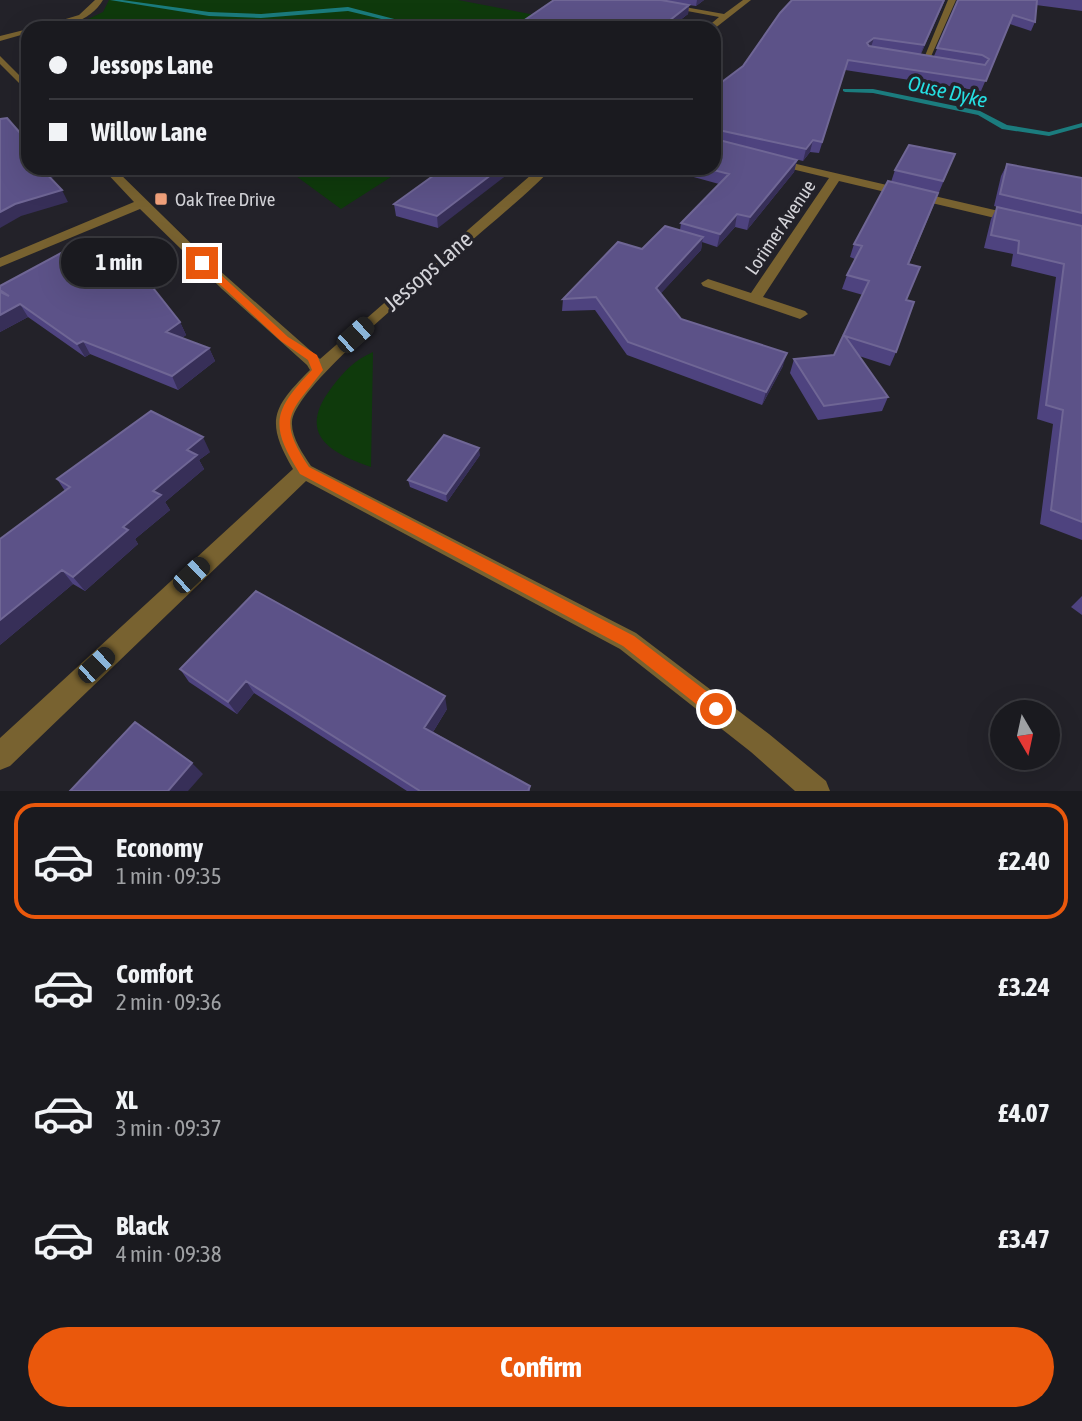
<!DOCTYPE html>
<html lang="en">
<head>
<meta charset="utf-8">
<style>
  :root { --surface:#1a1a1f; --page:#232328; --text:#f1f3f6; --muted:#9fa1a4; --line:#38383d; --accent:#ea580c }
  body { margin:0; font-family:"Asap Condensed",sans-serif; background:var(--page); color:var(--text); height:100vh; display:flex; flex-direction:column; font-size:26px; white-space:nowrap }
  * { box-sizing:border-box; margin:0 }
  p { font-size:23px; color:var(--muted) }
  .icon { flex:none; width:38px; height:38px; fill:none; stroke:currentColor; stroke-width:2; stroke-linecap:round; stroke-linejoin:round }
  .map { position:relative; height:791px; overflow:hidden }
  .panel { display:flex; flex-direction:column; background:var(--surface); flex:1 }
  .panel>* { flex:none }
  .hud { position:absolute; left:21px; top:21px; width:700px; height:154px; border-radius:21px; box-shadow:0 7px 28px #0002,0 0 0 2px var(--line); display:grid; align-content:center; height:154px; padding:0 28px; background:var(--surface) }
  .needle { width:46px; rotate:171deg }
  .fabs { position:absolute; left:990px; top:700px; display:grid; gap:14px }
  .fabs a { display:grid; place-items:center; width:70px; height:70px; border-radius:50%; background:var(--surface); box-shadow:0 7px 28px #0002,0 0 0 2px var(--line); font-size:35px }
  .end { position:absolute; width:32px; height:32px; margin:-16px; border:9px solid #ea580c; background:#fff; box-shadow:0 0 0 4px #fff }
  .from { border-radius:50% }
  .bubble { position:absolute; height:49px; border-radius:24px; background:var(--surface); box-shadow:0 7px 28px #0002,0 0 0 2px var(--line); font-size:23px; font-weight:700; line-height:49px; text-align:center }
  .car { position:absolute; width:21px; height:42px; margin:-21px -10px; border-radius:9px; box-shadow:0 0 5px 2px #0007; background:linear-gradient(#222 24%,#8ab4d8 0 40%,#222 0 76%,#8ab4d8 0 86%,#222 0) }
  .hud b { display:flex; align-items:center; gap:24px; height:66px; font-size:26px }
  .hud b+b { border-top:2px solid var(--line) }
  .hud i { width:18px; height:18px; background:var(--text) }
  ul { padding:12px 0 0; list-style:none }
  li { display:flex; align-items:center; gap:21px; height:116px; margin:0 14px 10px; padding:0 14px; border:4px solid transparent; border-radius:21px }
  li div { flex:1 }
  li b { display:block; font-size:26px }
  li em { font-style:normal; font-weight:700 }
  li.selected { border-color:var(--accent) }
  li>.icon { width:63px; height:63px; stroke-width:1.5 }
  .cta { display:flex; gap:14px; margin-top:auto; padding:14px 28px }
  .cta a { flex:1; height:80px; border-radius:42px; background:var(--accent); color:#fff; font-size:28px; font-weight:700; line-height:80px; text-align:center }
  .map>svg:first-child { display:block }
  .green { fill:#0f3a0c }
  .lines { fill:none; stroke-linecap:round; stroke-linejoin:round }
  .stream { fill:#1b7c7e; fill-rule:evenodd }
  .minor { fill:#786230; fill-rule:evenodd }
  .wall { fill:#4e437f }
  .shaded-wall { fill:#372f58 }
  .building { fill:#5c5288; stroke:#6f6695; stroke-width:2 }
  .route { fill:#ea580c }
  .poi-dot { fill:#f1a17b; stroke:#232229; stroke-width:2.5 }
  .labels { text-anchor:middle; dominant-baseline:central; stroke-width:7; stroke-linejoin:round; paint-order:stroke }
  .far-poi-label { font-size:19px; fill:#d3d3d8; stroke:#232229; text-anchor:start }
  .far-street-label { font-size:19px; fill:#d3d3d8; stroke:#232229 }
  .far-water-label { font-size:21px; font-style:italic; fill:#25dfe2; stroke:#232229 }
  .street-label { font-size:23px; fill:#d3d3d8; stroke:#232229 }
</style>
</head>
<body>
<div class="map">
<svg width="1082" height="791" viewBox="0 0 1082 791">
  <rect width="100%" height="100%" fill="#232229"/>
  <path class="green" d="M109,0H458L602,28H93L84,21L103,12Z
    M285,168H405L341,209Z
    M373,352L371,467C327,452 297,433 332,387C344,371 355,360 373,352Z"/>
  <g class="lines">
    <path class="stream" d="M110,0H122L209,12L261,14L348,7L402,21L417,28H409L398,23L348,11L261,18L209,16Z
      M843,89H873L980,111L1007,125L1049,132L1082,123V127L1049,136L1002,129L978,115L873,93L845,92L843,91Z"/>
    <path class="minor" d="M95,0H103C90,23 60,28 36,28L79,15Z
      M629,0H645L724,14L743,0H751L714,29L706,28L719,17Z
      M948,0H956L929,61L922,63Z
      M28,29V33L0,41V36Z
      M0,56L28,84V92L0,64Z
      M775,159L1016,215L1022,219L1016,223L839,181L763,297L805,311L808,314L800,319L703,286L701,283L708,279L751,293L829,178L771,164L769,162Z
      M102,168H114L211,263L320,359L539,168H552C511,215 295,376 292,422C291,437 303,454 311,466L636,633L769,734L826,781L830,791H795L751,752L620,649L306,481L10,766L0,770V738L293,469C265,421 272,408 310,370L307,365L222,289L140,209L0,267V258L134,202Z"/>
  </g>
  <path class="wall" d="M554,0H704L696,6L689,5L688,14L670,28H513Z
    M792,0H945L921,54L934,56L958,0H1082V11L1036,5L1035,22L1031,31L1010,24L981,91L845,70L819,153L810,152L803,161L774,154L797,160L794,172L747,230L735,227L717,247L702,242L701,250L660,294L681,319L783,366L762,405L627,355L595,310L562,311L563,299L642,249L680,230L681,223L719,184L661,168L648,176L628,168H714V88L743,66Z
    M955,154L909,264L906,300L896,352L890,366L859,356L888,397L882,411L818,420L790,373L794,359L834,355L863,295L842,289L847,275L855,259L850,257L854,244L891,182L895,170Z
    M1007,164L1082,178V540L1040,524L1053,424L1037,419L1056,277L1011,266L1013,254L984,248L991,219L997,207L994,206L1001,176Z
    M444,168L438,228L396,216L394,204Z
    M80,252L180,322L186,335L182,338L209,348L215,361L178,390L90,354L85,357L28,317L0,332V286Z
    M210,452L199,460L204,469L165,502L170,510L135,539L138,544L85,591L73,584L0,645L65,491L57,479Z
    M480,455L447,502L410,487L408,480Z
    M1082,596V615L1071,607Z
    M180,669L447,709L433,732L530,786V791H407L254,693L237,714L189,682Z"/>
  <path class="shaded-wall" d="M697,0H704L696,6Z
    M944,0H945L920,55L924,45Z
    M689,5L688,14L670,28H660Z
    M874,38L871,47L867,43Z
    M813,140L810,152L803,161L806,149Z
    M797,160L794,172L747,230L750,217Z
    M41,168H49L54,177L47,179Z
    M500,168H516L438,228L437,216Z
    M649,168H661L648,176Z
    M62,190L68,202L21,216L0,228V212L15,204Z
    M737,214L735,227L717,247L720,234Z
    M703,237L701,250L654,301L656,288Z
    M20,304L28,317L0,332V315Z
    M180,322L186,335L172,345L166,332Z
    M83,341L90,354L85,357L77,344Z
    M209,348L215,361L178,390L172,376Z
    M787,353L783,366L762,405L766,392Z
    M203,437L210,452L199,460L204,469L165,502L170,510L135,539L138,544L85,591L73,577L153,491L187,450Z
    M479,448L480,455L447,502L446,494Z
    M62,570L73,584L0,645V620Z
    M246,681L254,693L237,714L228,702Z
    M445,696L447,709L428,740L424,728Z
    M192,763L203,774L188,791H168Z"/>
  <path class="building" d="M554,0H661L689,5L660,28H513Z
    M792,0H944L924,45L874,38L867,43L869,46L985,65L989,59L982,55L937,48L958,0H1037L1035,22L1013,15L986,81L848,60L822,142L813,140L806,149L714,129L715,139L797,160L750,217L737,214L720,234L681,223L729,174L706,168H714V88L743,66L780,13Z
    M7,118L28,142V168H41L62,190L15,204L0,212V119Z
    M909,145L955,154L943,181L895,170Z
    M1007,164L1082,178V213L1000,194Z
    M444,168H500L437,216L394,204Z
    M888,181L938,193L908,264L920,267L906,300L914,302L896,352L845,336L888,397L824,406L794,359L834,355L869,281L847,275L862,246L854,244Z
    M997,207L1082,226V522L1051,510L1063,410L1046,405L1064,264L1018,253L1019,241L991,235Z
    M665,226L703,237L656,288L681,319L787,353L766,392L628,342L596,297L563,299L618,242L642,249Z
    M116,241L180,322L166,332L209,348L172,376L83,341L77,344L20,304L0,315V292L9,296L0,290V286L74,246L80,252Z
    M151,411L203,437L187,450L197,455L153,491L161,495L123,527L128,530L73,577L62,570L0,620V539L70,487L57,479Z
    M444,435L479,448L446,494L408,480Z
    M256,591L445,696L424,728L530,786L528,791H420L246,681L228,702L180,669Z
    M135,722L192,763L168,791H70Z"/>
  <path class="route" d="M199,261H206L288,337L317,355L323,370C292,412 275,416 309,467L634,636L722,703L724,709L722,715L716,717L710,715L623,646L300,474C269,425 273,411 312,370L308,360L281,341L199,265Z"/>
  <rect class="poi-dot" x="154" y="192" width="14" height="14" rx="3.5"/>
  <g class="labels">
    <g class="far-poi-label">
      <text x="175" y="199">Oak Tree Drive</text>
    </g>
    <g class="far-street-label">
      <text transform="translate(780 227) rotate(-56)">Lorimer Avenue</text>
    </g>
    <g class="far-water-label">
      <text transform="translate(948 91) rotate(13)">Ouse Dyke</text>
    </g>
    <g class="street-label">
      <text transform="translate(428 271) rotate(-41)">Jessops Lane</text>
    </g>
  </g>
</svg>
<div class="fabs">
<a><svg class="needle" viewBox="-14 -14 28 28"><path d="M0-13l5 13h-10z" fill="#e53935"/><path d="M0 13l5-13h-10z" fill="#9fa1a4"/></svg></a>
</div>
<i class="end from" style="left:716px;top:709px"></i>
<i class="end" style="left:202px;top:263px"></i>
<div class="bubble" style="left:61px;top:238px;width:116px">1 min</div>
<i class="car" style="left:355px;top:335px;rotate:48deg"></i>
<i class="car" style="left:191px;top:575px;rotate:47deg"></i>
<i class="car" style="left:96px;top:665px;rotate:47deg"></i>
<div class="hud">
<b><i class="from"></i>Jessops Lane</b>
<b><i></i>Willow Lane</b>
</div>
</div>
<section class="panel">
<ul>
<li class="selected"><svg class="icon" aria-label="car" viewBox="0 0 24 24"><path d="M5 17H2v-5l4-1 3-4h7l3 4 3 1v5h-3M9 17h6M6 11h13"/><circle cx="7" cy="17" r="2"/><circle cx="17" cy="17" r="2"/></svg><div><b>Economy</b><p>1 min · 09:35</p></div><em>£2.40</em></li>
<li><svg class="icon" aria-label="car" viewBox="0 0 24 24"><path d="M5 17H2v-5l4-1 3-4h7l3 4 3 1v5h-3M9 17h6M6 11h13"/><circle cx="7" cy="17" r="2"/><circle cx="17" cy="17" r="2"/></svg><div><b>Comfort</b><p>2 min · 09:36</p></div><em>£3.24</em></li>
<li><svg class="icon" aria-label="car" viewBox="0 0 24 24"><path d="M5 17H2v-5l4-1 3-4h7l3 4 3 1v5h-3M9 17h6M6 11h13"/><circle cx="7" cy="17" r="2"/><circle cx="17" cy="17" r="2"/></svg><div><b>XL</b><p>3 min · 09:37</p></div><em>£4.07</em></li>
<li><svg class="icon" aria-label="car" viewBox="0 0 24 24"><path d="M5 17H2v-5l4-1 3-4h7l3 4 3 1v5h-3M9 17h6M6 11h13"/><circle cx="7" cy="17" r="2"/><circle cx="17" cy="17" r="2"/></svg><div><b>Black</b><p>4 min · 09:38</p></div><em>£3.47</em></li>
</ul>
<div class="cta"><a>Confirm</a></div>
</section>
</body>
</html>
